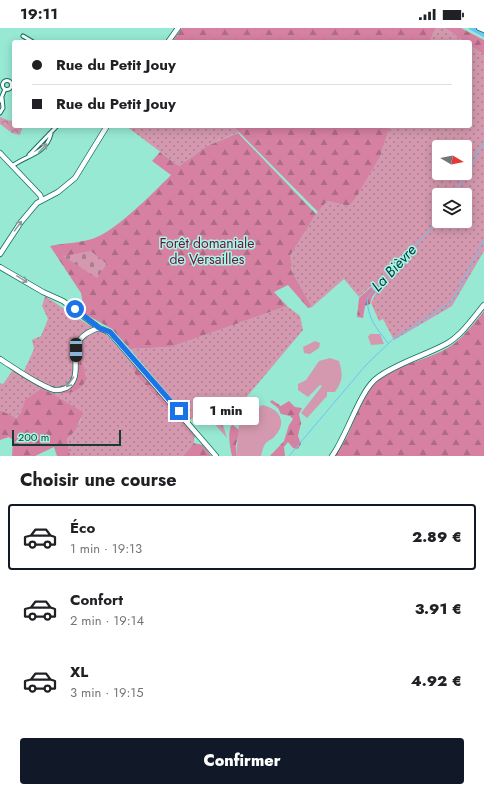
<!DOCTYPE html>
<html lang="fr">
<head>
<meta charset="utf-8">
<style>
  :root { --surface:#fff; --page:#f6f6f6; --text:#202124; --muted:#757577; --line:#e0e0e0; --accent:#111827 }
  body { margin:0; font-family:Jost,sans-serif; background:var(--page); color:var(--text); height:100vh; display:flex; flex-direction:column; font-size:15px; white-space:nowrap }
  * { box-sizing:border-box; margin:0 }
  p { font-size:13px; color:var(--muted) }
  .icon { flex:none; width:22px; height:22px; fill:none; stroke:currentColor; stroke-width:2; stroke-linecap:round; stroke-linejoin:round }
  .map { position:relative; height:428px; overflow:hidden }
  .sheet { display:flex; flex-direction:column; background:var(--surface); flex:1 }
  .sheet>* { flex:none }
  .guide { position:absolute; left:12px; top:12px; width:460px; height:88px; border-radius:4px; box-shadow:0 2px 10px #0003; display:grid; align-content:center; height:88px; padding:0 20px; background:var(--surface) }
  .needle { width:26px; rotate:100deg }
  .controls { position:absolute; left:432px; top:112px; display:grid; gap:8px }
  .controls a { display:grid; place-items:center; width:40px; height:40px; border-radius:4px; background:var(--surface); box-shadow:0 2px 10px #0003; font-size:20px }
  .scale { position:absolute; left:12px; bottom:10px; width:109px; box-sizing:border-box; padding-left:4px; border:2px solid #183b33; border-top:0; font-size:11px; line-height:14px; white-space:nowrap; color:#183b33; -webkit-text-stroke:3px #a4f7e1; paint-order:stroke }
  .end { position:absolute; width:18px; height:18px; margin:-9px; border:5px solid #1a73e8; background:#fff; box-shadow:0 0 0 2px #fff }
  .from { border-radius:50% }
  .bubble { position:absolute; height:28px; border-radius:4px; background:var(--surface); box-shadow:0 2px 10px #0003; font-size:13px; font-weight:800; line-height:28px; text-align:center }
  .car { position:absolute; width:12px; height:24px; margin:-12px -6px; border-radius:5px; box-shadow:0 0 3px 1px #0007; background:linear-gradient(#222 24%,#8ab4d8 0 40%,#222 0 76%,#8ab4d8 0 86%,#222 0) }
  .guide b { display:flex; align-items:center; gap:14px; height:38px; font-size:15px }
  .guide b+b { border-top:1px solid var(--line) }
  .guide i { width:10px; height:10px; background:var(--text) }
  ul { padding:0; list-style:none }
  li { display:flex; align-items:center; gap:12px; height:66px; margin:0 8px 6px; padding:0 12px; border:2px solid transparent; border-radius:4px }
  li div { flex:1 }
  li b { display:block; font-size:15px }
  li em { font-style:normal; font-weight:800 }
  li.selected { border-color:var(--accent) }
  li>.icon { width:36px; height:36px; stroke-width:1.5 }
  h2 { padding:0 20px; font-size:18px; line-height:48px }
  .button { display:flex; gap:8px; margin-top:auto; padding:8px 20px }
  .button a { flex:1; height:46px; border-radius:4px; background:var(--accent); color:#fff; font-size:16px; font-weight:800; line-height:46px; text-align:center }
  .status { display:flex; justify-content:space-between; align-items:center; height:28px; padding:0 20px; background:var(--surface); direction:ltr }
  .status svg { height:11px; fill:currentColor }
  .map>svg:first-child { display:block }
  .grass { fill:url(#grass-dots); fill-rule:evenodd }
  .forest { fill:url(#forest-firs) }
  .cemetery { fill:url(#cemetery-stones) }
  .park { fill:url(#park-crowns) }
  .garden { fill:#d499ae }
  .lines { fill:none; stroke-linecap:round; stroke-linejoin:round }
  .stream { stroke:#6ac4f7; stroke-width:1 }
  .canal { stroke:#6ac4f7; stroke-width:4 }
  .street-casing { stroke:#12705e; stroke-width:5 }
  .secondary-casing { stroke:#12705e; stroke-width:6 }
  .street { stroke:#fff; stroke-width:3 }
  .secondary { stroke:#fff; stroke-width:4.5 }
  .oneway { stroke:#8c9d99 }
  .route { stroke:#1a73e8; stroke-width:5 }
  .labels { text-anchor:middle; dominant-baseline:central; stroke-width:3; stroke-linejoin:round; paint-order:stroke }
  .park-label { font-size:14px; fill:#760d44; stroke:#a4f7e1 }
  .water-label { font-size:15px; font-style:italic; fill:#0a3347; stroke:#a4f7e1 }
</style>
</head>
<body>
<div class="status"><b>19:11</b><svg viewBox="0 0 49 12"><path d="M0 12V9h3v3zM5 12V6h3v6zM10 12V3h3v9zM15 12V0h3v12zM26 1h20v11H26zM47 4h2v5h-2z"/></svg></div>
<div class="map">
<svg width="484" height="428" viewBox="0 0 484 428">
  <defs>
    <pattern id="grass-dots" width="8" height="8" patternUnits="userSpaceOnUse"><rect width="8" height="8" fill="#d499ae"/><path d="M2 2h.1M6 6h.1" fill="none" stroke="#ab7e8e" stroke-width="1.8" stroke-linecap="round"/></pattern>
    <pattern id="forest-firs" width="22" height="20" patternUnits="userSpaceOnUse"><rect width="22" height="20" fill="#d781a2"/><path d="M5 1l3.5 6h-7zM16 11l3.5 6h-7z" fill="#ad6b85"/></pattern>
    <pattern id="cemetery-stones" width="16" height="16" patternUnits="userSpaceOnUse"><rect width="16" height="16" fill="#d499ae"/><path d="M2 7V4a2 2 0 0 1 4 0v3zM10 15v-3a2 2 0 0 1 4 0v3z" fill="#ab7e8e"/></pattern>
    <pattern id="park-crowns" width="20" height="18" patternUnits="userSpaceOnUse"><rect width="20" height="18" fill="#d499ae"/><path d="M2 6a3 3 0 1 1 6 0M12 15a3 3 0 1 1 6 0" fill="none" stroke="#ab7e8e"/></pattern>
  </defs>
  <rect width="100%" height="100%" fill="#97e9d4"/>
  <path class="grass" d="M436,0H445L465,14H429Z
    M470,17L484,27V223L452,278L394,312L383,291L379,293L371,275L377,263L371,258L359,269L344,251L312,279L291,242L292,236L290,228L316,186L327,173L349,178L380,129L390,98H470ZM439,119H465V145H439ZM439,167H465V193H439Z
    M126,98H233L239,104L207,118L179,138Z
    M45,268L90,298L105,305L134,337L132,340L135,346L194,410V415L183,428H70L67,411L76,402L81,391L61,372L42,360L25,373L21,384L15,390L0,382V355L3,356L13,342L24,343L34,321L32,312L41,308L48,291L42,278Z
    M287,278L300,288L303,302L223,397L227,410L202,382L190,392L130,321L171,319Z"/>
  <path class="forest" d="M182,0H436L429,14H172Z
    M445,0H461L484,12V27L470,17V14H465Z
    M233,98H390L380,129L354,172L349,178L327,173L318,184Z
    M238,105L316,186L290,228L292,236L291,242L312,279L308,280L288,257L274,264L287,278L171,319L130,321L112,301L85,286L81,265L50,218C64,215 79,215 92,211C115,204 154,164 171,147L152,133L160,124L179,138L207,118Z
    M371,259L376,264L372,269L370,276L365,278L363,290L357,289L359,270Z
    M484,283V428H334C354,407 356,371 379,352C400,334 433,332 455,315C466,306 475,294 484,283Z
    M77,331H79L84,339L86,352C81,361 73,366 62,365L61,363L71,357Z
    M134,337L198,407L194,410L135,346L132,340Z
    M42,360L83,384L76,402L67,411L70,428H57L54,419L35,428H12L13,412L9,409L0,412V382L16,390L21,384L25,372Z
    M272,372L281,378L289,373L295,379L302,380L299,386L301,395L298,408L301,416L298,421L293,420L288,414L284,419L285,428H270L284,413L289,397L293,391L290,388L281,386L278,380L270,374Z
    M232,396L240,403L236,416V428H232C230,419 227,405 232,396Z
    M194,415L203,417L211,428H183Z"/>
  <path class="cemetery" d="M91,223L107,236L97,250L63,228Z"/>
  <path class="park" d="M0,89L10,93L14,91V98H23L20,107L12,105L0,96Z"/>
  <path class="garden" d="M370,306H380L384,316L371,317L368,309Z
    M315,313L320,315L319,320L310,326L304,325L303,319Z
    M330,330L339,333C343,346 343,353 335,364H327V368L307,390L301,385L322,358L320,357L308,369L298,362V356L306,352L319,333Z
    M262,377C279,380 288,394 275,408C272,412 268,412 265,416C263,419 262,424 261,428H236L239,397L246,388Z"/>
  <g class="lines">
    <path class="stream" d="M453,167L465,149L484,114
      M388,315C375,298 368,291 367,270L429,203L439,188
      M289,428L366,337L392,312L452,273L484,212"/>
    <path class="canal" d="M471,0L484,7"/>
    <defs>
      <path id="street" d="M23,8L33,14
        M2.5 57a4.5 4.5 0 1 1 9 0a4.5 4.5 0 1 1-9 0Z
        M0,73L5,61
        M0,85L3,80L2,70
        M29,127L57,98
        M12,138C27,127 46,126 51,106"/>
      <path id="secondary" d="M479,0L484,2
        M168,14L178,0
        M0,125L40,167L42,172
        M0,226L21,194L37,175L58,164L75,150L107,98
        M0,239L43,264L63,273L99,300L109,304L216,428
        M0,331C16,341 33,354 51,361C56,363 61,362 66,360C82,351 72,330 77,317C81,307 90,303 99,300
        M332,428C347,408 360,362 377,350C397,335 424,328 446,316C461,308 473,290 484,277"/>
    </defs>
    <use href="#street" class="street-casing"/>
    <use href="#secondary" class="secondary-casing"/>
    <use href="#street" class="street"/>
    <use href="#secondary" class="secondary"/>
  </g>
  <defs><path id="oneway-shaft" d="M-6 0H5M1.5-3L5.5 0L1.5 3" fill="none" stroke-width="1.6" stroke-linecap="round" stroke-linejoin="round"/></defs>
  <g class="oneway">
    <use href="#oneway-shaft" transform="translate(43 120) rotate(-47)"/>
    <use href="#oneway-shaft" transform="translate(18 198) rotate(-54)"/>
    <use href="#oneway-shaft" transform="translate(22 251) rotate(31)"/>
    <use href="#oneway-shaft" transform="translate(70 354) rotate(126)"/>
  </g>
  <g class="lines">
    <path class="route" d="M75,281L99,300L110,304L179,383"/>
  </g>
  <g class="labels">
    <g class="park-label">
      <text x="207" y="215">Forêt domaniale<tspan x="207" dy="16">de Versailles</tspan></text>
    </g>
    <g class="water-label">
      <text transform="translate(394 240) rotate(-47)">La Bièvre</text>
    </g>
  </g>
</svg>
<div class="controls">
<a><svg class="needle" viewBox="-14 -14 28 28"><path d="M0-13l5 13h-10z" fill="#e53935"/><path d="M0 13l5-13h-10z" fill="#757577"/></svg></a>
<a><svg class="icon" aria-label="layers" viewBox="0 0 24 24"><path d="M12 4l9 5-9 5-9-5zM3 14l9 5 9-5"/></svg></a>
</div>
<div class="scale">200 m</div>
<i class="end from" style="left:75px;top:281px"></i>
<i class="end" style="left:179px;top:383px"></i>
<div class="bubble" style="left:193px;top:369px;width:66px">1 min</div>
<i class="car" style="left:76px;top:322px;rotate:180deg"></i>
<div class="guide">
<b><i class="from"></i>Rue du Petit Jouy</b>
<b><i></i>Rue du Petit Jouy</b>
</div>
</div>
<section class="sheet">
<h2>Choisir une course</h2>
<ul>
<li class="selected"><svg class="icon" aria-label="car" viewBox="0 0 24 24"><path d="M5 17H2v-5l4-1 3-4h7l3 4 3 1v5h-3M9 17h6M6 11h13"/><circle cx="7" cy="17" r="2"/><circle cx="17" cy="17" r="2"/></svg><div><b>Éco</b><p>1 min · 19:13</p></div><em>2.89 €</em></li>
<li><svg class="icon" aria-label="car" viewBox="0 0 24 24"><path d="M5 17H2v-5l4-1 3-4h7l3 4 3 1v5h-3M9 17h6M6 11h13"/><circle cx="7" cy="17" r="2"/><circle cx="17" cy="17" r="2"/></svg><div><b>Confort</b><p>2 min · 19:14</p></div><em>3.91 €</em></li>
<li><svg class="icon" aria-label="car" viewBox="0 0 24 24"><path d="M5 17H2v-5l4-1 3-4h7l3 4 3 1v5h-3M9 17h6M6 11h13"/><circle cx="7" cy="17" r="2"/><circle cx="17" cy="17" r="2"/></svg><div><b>XL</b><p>3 min · 19:15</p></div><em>4.92 €</em></li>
</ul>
<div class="button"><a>Confirmer</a></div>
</section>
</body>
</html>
